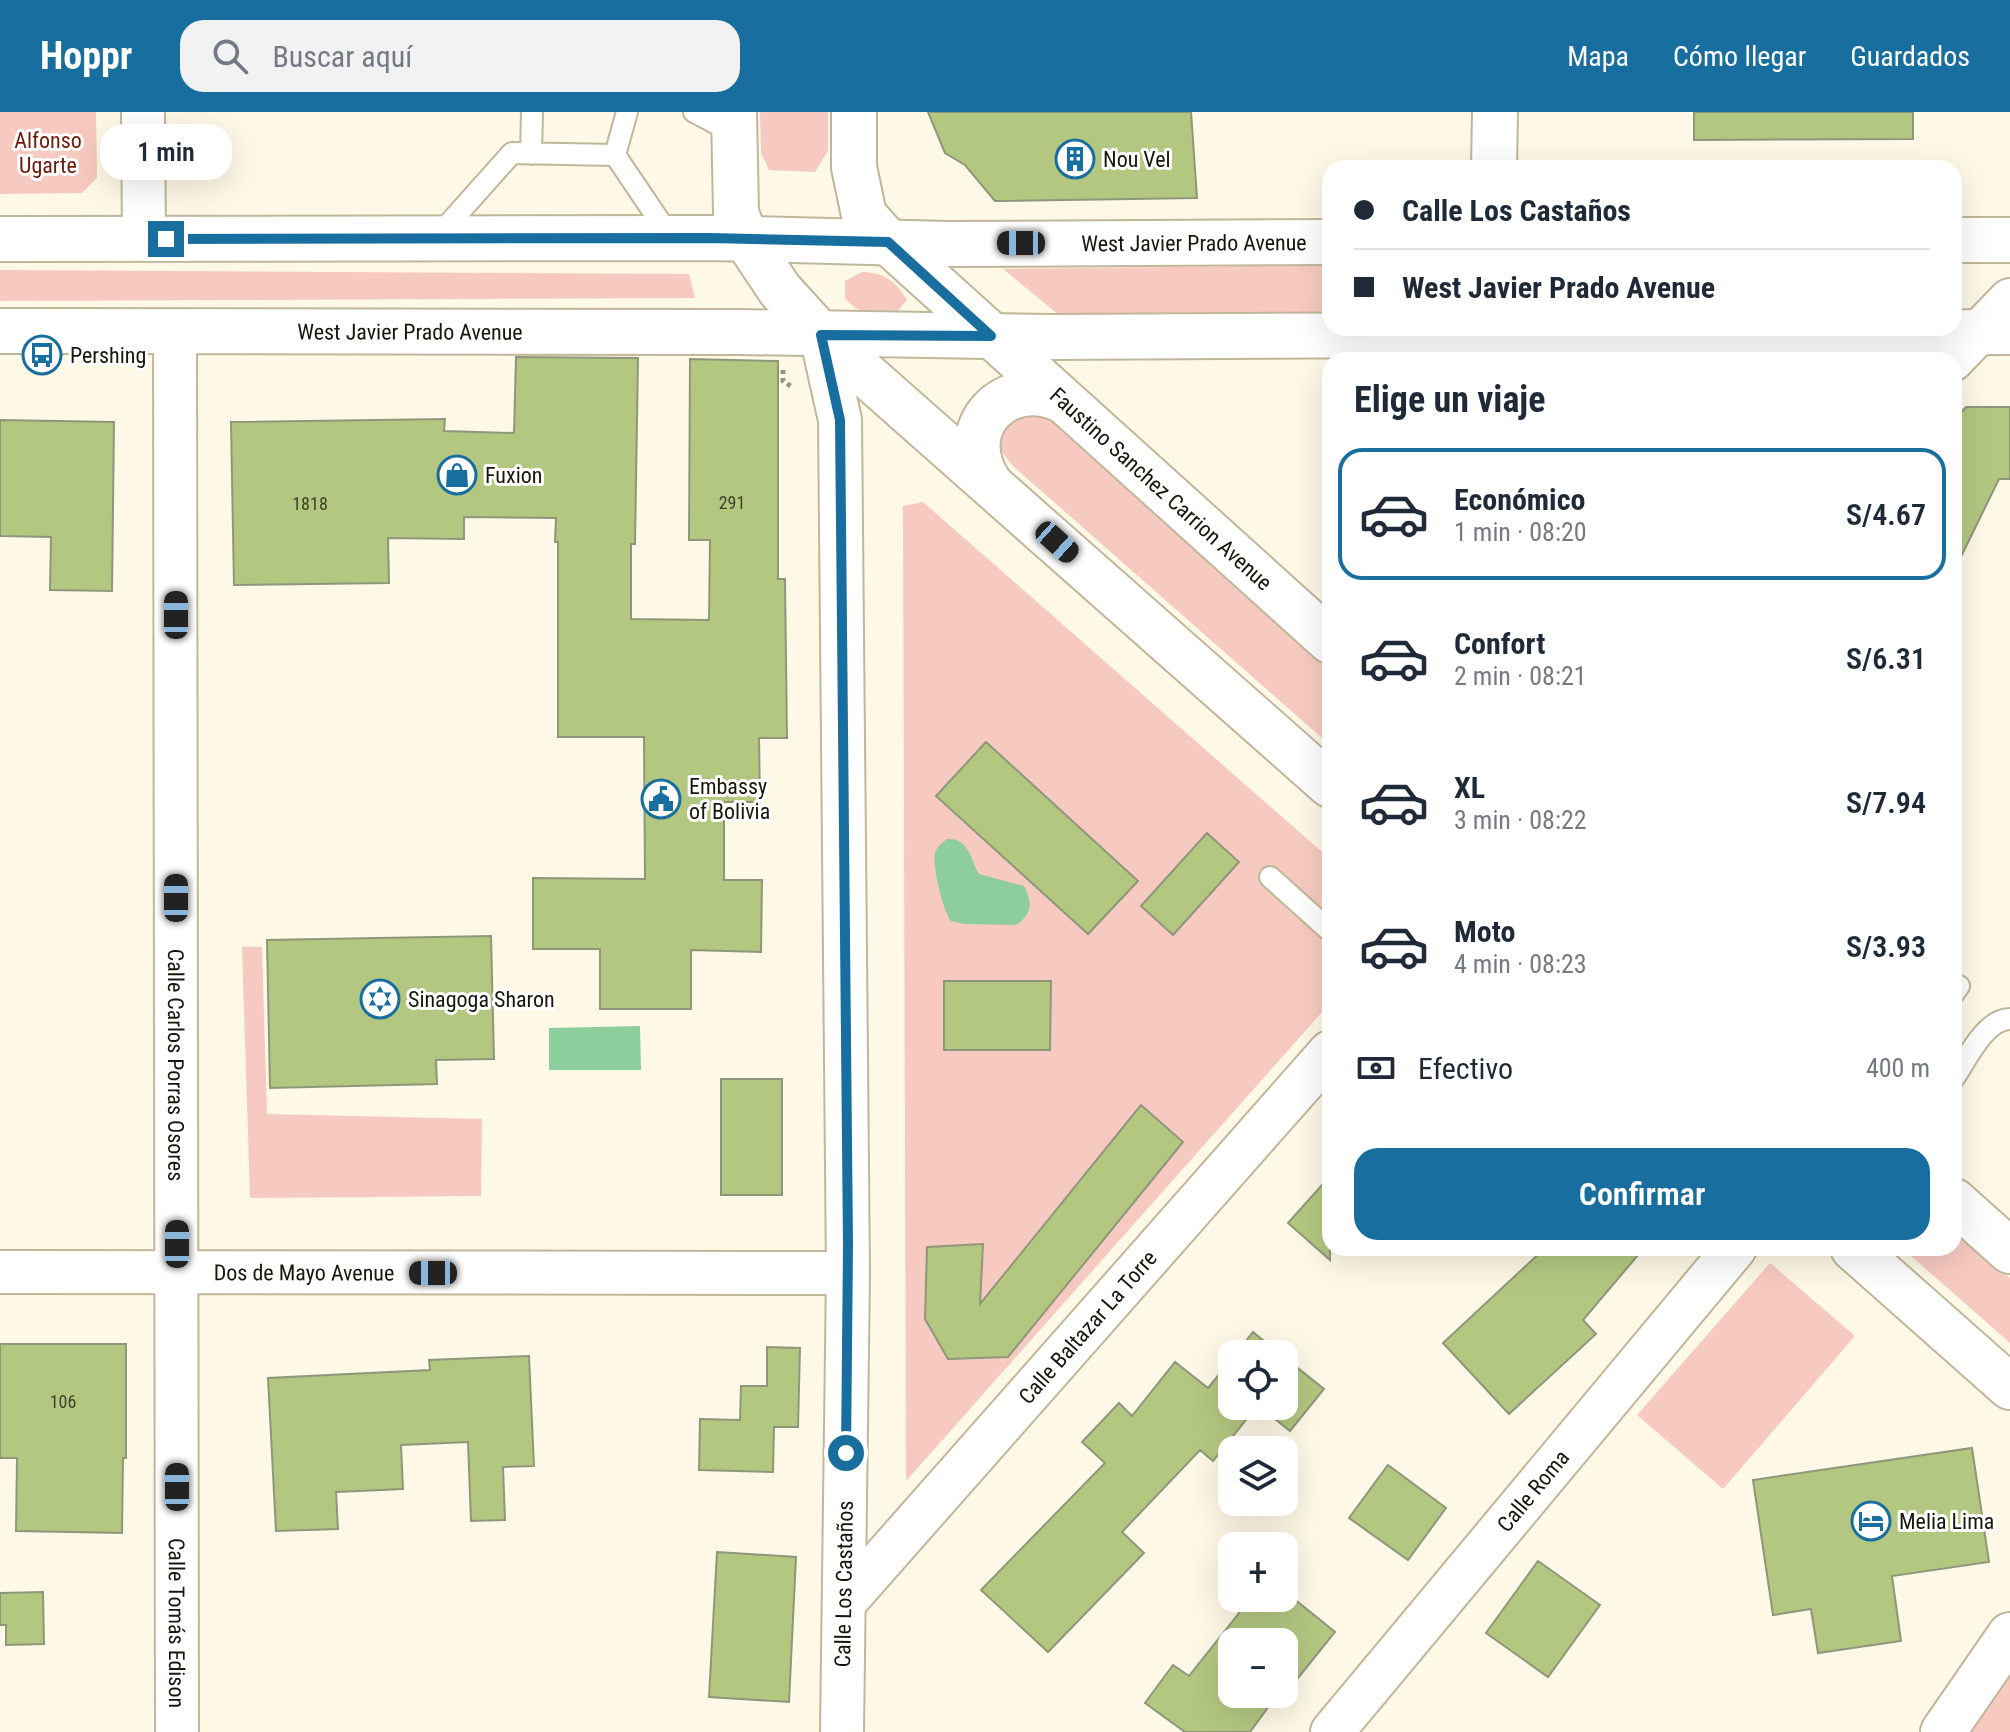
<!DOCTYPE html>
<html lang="es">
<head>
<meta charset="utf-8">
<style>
  :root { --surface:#fff; --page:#f2f2f3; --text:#1f2937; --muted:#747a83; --line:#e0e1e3; --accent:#186e9e }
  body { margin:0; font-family:"Roboto Condensed",sans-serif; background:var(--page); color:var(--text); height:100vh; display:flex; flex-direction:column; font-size:30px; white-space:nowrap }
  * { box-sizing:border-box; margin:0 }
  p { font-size:26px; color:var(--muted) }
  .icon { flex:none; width:44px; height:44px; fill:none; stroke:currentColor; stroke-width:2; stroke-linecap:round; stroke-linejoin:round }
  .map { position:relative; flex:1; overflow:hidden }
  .sheet { position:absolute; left:1322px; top:240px; width:640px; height:904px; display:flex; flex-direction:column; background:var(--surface); border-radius:24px; box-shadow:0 8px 32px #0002 }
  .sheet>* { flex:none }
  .top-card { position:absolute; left:1322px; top:48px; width:640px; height:176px; border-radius:24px; box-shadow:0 8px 32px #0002; display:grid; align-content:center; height:176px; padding:0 32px; background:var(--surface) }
  .fabs { position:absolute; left:1218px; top:1228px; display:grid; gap:16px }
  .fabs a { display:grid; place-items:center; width:80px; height:80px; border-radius:16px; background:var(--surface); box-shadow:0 8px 32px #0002; font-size:40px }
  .end { position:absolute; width:36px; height:36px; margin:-18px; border:10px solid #186e9e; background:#fff; box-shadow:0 0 0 4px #fff }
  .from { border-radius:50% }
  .bubble { position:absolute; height:56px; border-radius:24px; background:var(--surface); box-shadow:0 8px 32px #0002; font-size:26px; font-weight:600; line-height:56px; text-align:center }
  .car { position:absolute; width:24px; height:48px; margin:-24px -12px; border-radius:10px; box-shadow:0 0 6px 2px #0007; background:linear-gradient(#222 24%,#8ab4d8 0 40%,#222 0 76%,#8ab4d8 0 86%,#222 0) }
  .top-card b { display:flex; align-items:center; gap:28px; height:76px; font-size:30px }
  .top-card b+b { border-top:2px solid var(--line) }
  .top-card i { width:20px; height:20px; background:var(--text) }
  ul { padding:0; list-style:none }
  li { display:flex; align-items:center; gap:24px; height:132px; margin:0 16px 12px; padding:0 16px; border:4px solid transparent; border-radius:24px }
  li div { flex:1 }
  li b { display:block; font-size:30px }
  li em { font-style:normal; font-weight:600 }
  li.active { border-color:var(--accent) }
  li>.icon { width:72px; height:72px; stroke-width:1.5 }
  h2 { padding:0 32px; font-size:36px; line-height:96px }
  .pay { display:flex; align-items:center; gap:20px; height:88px; padding:0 32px; font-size:30px }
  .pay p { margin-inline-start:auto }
  .cta { display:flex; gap:16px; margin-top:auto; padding:16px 32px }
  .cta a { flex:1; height:92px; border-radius:24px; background:var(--accent); color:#fff; font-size:32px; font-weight:600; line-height:92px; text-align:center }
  header { display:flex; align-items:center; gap:48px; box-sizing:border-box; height:112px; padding:0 40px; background:var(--accent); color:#fff }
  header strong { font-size:38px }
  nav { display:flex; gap:44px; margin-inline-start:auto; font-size:28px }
  .search { width:560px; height:72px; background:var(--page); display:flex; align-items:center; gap:20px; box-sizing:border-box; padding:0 28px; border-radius:24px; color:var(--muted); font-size:30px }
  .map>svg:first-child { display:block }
  .green { fill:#f7cac1 }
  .water { fill:#8ecd9c }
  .building { fill:#b4c781; stroke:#8f977b; stroke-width:2 }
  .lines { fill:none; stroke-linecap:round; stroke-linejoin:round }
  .lane-casing { stroke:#c0b79a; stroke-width:24 }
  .street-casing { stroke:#c0b79a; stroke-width:46 }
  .secondary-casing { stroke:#c0b79a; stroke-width:48 }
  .primary-casing { stroke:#c0b79a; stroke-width:48 }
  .path { stroke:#979384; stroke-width:5; stroke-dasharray:4 4; stroke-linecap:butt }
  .lane { stroke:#fff; stroke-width:20 }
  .street { stroke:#fff; stroke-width:42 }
  .secondary { stroke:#fff; stroke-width:44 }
  .primary { stroke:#fff; stroke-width:44 }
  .route { stroke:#186e9e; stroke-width:10 }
  .labels { text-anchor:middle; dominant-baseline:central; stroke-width:6; stroke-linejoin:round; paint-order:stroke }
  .number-label { font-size:18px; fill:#3f4228 }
  .park-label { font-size:22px; fill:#701809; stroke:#fff }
  .poi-label { font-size:22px; fill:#18150a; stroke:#fff; text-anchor:start }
  .street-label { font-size:22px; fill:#18150a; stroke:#fff }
</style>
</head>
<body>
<header>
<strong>Hoppr</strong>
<div class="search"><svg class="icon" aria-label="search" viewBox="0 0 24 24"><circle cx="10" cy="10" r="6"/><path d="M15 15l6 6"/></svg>Buscar aquí</div>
<nav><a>Mapa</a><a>Cómo llegar</a><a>Guardados</a></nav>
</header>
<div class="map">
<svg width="2010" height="1620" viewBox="0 0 2010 1620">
  <rect width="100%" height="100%" fill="#fef8e6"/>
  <path class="green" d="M0,0H96L97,66L82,81L0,82Z
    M760,0H828V39L815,60L769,58L761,41Z
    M1330,153V208L1059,203L1003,157Z
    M0,158L689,162L695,186L0,189Z
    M862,160C883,160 896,169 907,188L895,202C874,204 859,203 845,186V169Z
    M1023,296L1045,303L1330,558V633L1013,354L997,334L1002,307Z
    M923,390L1330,747V891L906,1369L903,394Z
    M242,835H262L267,1002L482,1007L481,1084L250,1086Z
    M1954,1116L2010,1166V1231L1902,1136H1954Z
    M1770,1151L1855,1224L1723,1377L1637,1303Z
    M2010,1537V1620H1954Z"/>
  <path class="water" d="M947,727C969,726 970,746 979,762L1024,774C1033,790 1032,803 1016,813L964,812L951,809C943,799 932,753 935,741C937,734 942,731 947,727Z
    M640,914L641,958H549V916Z"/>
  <path class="building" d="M928,0H1191L1197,86L995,89L965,53L945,41Z
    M1694,0H1913V27L1694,28Z
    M516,245L638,246L635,432H631V507L709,508L710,428H689L690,247L778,249V467H785L787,626H759L760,690H724V768H762L761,840L691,838V897H600V837H533V766L645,767L644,625H558V430H555L556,406L464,405V427L388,426L389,471L234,473L231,310L445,307L444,319L514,321Z
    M1966,295H2010V367H1999L1954,459V308Z
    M0,308L114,310L112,479L50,478L51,425L0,424Z
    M986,630L1138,769L1088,822L936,684Z
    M1207,721L1239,750L1173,823L1141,794Z
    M491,824L494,947L436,948L437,972L270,976L267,828Z
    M944,869H1051L1050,938H944Z
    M721,967H782V1083H721Z
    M1141,993L1183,1030L1008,1245L948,1247L925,1207L927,1135L983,1132L980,1192Z
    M1330,1064V1148L1288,1111Z
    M1545,1136H1644L1583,1208L1596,1222L1509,1302L1443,1231Z
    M1253,1220L1280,1242H1236Z
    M0,1232H126V1346H123L122,1421L16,1419L17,1346H0Z
    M767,1235L800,1236L798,1315H774L773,1360L699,1358L700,1307L740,1308L741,1274H767Z
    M529,1244L534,1354L503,1355L505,1408L471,1409L468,1330L401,1333L403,1377L336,1380L338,1417L276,1419L268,1266L430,1258L429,1248Z
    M1284,1245L1324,1277L1290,1319L1259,1294H1284Z
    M1232,1247V1294H1257L1213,1349L1200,1338L1122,1420L1144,1441L1048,1540L981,1478L1105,1351L1082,1330L1119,1291L1132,1304L1175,1250L1208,1276Z
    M1972,1336L1989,1450L1892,1464L1901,1529L1818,1541L1811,1497L1773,1503L1753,1368Z
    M1388,1353L1446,1396L1408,1448L1349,1406Z
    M717,1440L796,1445L789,1590L709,1585Z
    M1538,1449L1600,1493L1548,1565L1486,1521Z
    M43,1480L44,1532L6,1533V1513H0V1481Z
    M1251,1486H1293L1335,1520L1286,1581L1284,1579V1530H1232V1582H1278L1250,1620H1185L1145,1591L1173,1553L1189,1564Z"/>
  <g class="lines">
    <defs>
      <path id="lane" d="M694,0L734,21
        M531,42L532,0
        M615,43L627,0
        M437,125L512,41L615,43L671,126
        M1270,765L1330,819
        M1954,881L1959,874
        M1954,966C1967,947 1985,907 2010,907"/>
      <g id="street">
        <path d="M143,0L144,127"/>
        <path id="s1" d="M175,219L177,1620"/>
        <path d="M821,223L840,308L848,1161L842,1620"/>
        <path d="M1952,248L2010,188"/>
        <path id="s2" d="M0,1160L848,1161"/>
        <path id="s3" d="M844,1491L1330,940"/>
        <path id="s4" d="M1332,1620L1735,1136"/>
      </g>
      <path id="secondary" d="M734,0L736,101L746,127
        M854,0V55L864,103L888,130
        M1494,56L1495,0
        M1943,1620L2010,1523"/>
      <g id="primary">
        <path id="s5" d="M0,127L710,126L948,132L1330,130"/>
        <path d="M746,127L780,178L821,223L1330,673"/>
        <path d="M1954,128H2010"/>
        <path id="s6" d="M888,130L1330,529"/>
        <path id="s7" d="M0,219L739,220L1052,225L2010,220"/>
        <path d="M989,370C954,316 1005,262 1062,288"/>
        <path d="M1954,1089L2010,1139"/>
        <path d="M1853,1136L2010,1275"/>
      </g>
    </defs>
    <use href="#lane" class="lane-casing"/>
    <use href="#street" class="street-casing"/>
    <use href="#secondary" class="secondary-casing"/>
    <use href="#primary" class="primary-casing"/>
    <path class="path" d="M783,258V269L792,275"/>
    <use href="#lane" class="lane"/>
    <use href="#street" class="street"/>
    <use href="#secondary" class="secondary"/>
    <use href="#primary" class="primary"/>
  </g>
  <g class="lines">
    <path class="route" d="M166,127L710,126L888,130L991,224L821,223L840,308L848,1133L846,1341"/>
  </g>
  <defs>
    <symbol id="building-ring" viewBox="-11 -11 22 22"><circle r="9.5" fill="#fff" stroke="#186e9e" stroke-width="1.5"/><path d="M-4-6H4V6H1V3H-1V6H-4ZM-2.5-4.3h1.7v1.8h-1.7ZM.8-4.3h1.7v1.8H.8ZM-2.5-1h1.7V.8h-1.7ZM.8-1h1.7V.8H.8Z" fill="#186e9e"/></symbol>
    <symbol id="bus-ring" viewBox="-11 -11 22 22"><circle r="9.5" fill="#fff" stroke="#186e9e" stroke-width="1.5"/><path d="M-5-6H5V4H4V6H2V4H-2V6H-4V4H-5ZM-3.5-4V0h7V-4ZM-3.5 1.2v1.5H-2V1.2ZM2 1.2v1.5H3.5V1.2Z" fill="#186e9e"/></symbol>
    <symbol id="shop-ring" viewBox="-11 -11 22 22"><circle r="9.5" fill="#fff" stroke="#186e9e" stroke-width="1.5"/><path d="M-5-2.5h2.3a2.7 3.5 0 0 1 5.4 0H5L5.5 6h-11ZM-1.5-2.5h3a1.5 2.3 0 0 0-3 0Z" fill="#186e9e"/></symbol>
    <symbol id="civic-ring" viewBox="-11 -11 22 22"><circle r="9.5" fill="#fff" stroke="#186e9e" stroke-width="1.5"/><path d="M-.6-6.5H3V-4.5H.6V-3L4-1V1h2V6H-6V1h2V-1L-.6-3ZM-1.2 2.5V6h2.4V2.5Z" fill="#186e9e"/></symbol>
    <symbol id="synagogue-ring" viewBox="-11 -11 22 22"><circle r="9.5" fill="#fff" stroke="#186e9e" stroke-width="1.5"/><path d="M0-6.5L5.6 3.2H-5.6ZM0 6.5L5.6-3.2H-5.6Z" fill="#186e9e"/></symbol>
    <symbol id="hotel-ring" viewBox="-11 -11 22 22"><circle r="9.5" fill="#fff" stroke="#186e9e" stroke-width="1.5"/><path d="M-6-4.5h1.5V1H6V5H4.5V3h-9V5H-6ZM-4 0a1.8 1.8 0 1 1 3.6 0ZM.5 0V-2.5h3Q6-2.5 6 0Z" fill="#186e9e"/></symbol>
  </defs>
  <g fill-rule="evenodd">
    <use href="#building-ring" x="1053" y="25" width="44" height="44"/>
    <use href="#bus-ring" x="20" y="221" width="44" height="44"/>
    <use href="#shop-ring" x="435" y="341" width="44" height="44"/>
    <use href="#civic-ring" x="639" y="665" width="44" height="44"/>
    <use href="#synagogue-ring" x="358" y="865" width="44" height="44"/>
    <use href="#hotel-ring" x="1849" y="1387" width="44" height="44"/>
  </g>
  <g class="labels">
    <g class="number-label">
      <text x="732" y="390">291</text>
      <text x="310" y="391">1818</text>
      <text x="63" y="1289">106</text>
    </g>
    <g class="park-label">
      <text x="48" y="28">Alfonso<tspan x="48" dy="25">Ugarte</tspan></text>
    </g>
    <g class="poi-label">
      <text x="1103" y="47">Nou Vel</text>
      <text x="70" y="243">Pershing</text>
      <text x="485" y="363">Fuxion</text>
      <text x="689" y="674">Embassy<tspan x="689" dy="25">of Bolivia</tspan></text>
      <text x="408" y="887">Sinagoga Sharon</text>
      <text x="1899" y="1409">Melia Lima</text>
    </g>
    <g class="street-label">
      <text stroke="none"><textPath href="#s5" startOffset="1194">West Javier Prado Avenue</textPath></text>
      <text stroke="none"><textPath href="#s7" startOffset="410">West Javier Prado Avenue</textPath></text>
      <text stroke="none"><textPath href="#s6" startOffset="368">Faustino Sanchez Carrion Avenue</textPath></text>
      <text stroke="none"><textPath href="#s1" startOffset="734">Calle Carlos Porras Osores</textPath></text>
      <text stroke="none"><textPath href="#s2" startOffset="304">Dos de Mayo Avenue</textPath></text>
      <text stroke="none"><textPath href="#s3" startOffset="368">Calle Baltazar La Torre</textPath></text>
      <text stroke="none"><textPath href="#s4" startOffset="314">Calle Roma</textPath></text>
      <text transform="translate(844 1472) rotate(-89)">Calle Los Castaños</text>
      <text stroke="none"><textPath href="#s1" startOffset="1292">Calle Tomás Edison</textPath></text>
    </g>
  </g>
</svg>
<div class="fabs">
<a><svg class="icon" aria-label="locate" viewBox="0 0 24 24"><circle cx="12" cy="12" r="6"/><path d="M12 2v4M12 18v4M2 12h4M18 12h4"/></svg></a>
<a><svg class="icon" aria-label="layers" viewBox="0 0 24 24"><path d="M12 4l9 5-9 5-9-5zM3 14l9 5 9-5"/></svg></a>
<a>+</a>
<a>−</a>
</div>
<i class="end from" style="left:846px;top:1341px"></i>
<i class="end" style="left:166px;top:127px"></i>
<div class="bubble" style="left:100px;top:12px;width:132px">1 min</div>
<i class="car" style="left:1021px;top:131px;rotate:270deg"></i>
<i class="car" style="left:1057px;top:430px;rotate:132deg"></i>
<i class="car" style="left:176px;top:503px;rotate:0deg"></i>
<i class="car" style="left:176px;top:786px;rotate:0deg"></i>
<i class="car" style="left:177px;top:1132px;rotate:0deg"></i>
<i class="car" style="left:433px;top:1161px;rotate:270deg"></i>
<i class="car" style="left:177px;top:1375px;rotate:0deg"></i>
<div class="top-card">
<b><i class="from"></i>Calle Los Castaños</b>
<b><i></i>West Javier Prado Avenue</b>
</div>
<section class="sheet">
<h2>Elige un viaje</h2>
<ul>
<li class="active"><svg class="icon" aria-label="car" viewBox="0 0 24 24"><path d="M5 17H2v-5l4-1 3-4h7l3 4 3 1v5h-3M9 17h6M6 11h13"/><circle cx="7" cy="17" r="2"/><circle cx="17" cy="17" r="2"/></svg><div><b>Económico</b><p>1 min · 08:20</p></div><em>S/4.67</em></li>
<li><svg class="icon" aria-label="car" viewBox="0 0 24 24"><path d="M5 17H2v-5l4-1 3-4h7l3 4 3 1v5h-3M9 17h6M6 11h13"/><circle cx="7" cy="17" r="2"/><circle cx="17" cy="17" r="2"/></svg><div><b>Confort</b><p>2 min · 08:21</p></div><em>S/6.31</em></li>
<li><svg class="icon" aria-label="car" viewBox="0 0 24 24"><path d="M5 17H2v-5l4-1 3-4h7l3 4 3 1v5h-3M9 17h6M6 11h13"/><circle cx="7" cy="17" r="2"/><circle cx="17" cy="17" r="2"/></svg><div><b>XL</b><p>3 min · 08:22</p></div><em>S/7.94</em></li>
<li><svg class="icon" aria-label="car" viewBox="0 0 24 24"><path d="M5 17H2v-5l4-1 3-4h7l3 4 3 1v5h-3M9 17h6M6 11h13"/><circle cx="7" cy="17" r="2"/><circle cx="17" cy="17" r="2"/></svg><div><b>Moto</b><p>4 min · 08:23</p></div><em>S/3.93</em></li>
</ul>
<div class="pay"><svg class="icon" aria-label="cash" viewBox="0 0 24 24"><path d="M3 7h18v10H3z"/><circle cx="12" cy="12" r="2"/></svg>Efectivo<p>400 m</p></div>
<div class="cta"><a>Confirmar</a></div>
</section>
</div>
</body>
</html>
